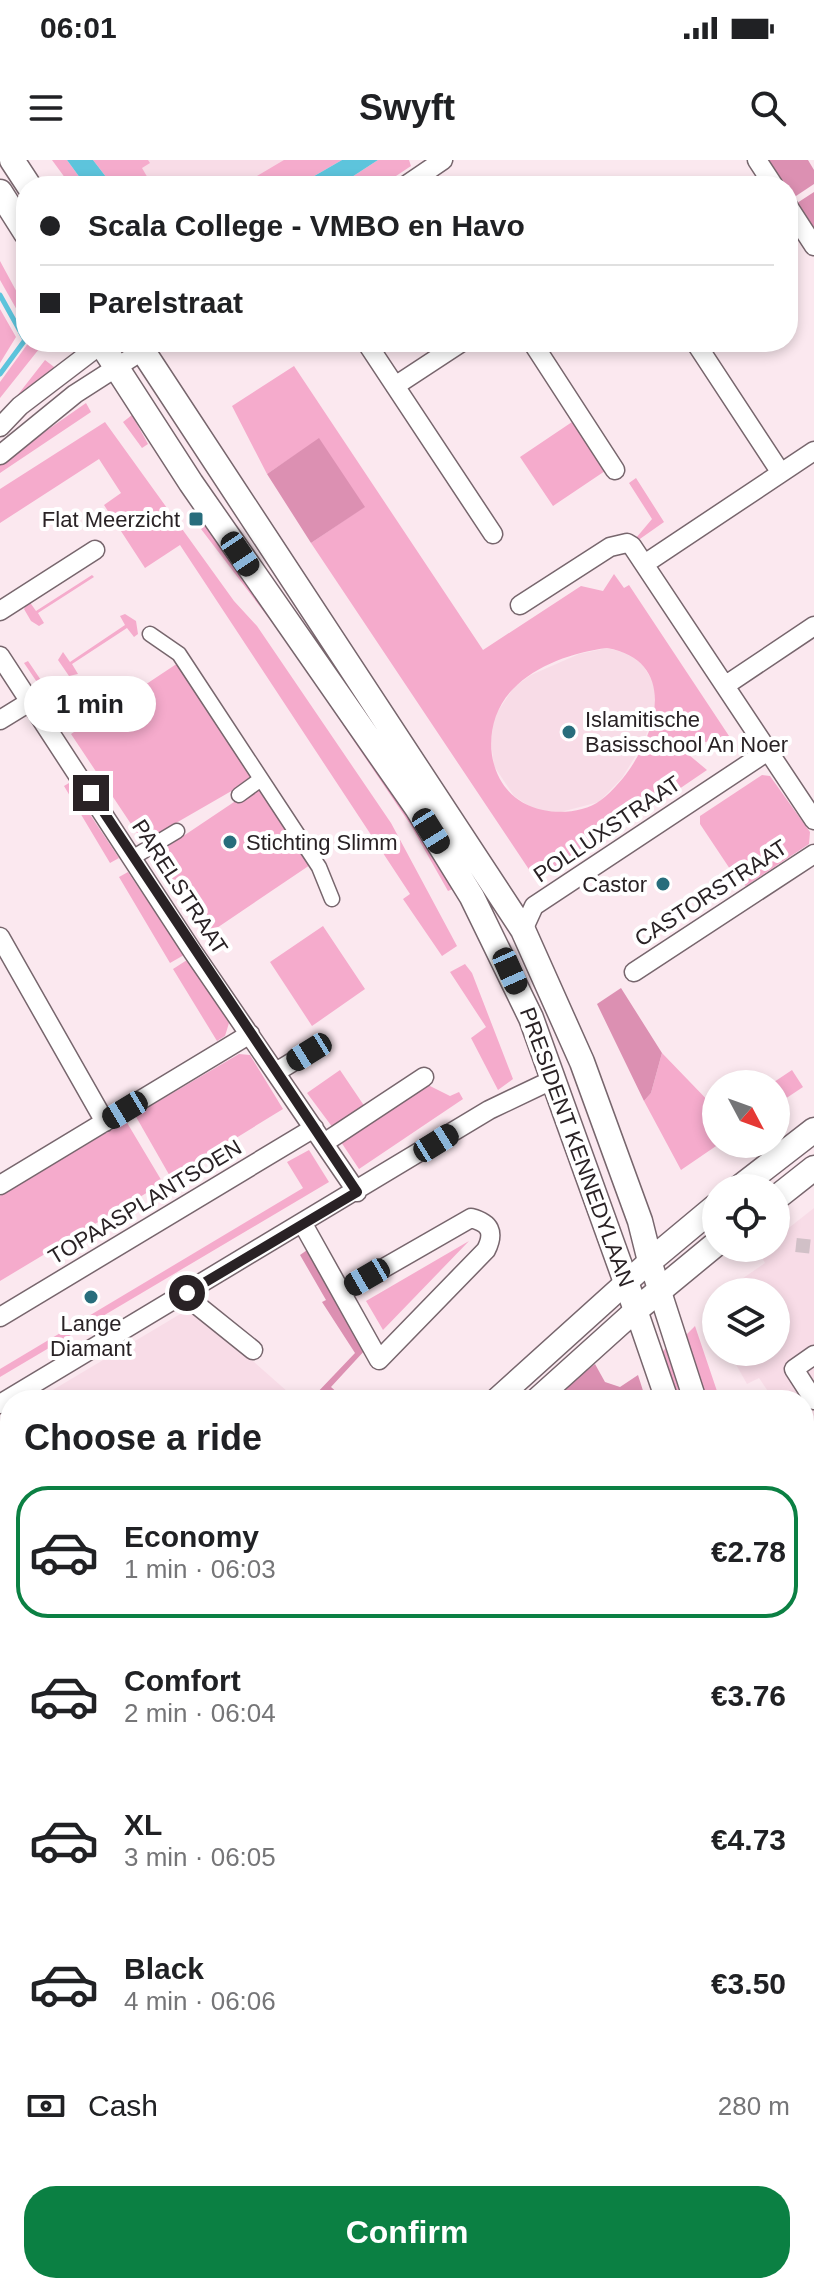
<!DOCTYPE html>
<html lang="en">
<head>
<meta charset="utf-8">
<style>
  :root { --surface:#fff; --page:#f6f6f6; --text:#202124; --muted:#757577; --line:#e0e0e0; --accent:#0b8043 }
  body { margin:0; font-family:Helvetica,sans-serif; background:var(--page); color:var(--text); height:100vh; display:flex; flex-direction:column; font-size:30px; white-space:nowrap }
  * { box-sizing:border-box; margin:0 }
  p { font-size:26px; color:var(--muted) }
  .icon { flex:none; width:44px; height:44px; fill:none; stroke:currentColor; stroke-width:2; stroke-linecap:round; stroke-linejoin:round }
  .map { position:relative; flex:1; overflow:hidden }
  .panel { position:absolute; left:0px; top:1230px; width:814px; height:904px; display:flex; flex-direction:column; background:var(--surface); border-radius:32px 32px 0 0; box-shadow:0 4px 12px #0003 }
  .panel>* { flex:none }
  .top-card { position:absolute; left:16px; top:16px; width:782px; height:176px; border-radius:32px; box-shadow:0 4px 12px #0003; display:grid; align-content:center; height:176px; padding:0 24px; background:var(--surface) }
  .needle { width:52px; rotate:131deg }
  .tools { position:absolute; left:702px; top:910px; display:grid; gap:16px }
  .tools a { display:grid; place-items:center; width:88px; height:88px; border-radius:50%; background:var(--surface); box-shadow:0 4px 12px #0003; font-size:40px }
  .end { position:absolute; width:36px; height:36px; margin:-18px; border:10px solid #292225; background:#fff; box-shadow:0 0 0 4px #fff }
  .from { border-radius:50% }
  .bubble { position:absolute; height:56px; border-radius:28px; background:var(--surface); box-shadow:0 4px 12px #0003; font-size:26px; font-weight:600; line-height:56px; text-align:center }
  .car { position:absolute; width:24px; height:48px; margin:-24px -12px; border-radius:10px; box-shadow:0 0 6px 2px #0007; background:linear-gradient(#222 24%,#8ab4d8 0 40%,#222 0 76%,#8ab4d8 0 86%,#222 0) }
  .top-card b { display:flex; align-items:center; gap:28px; height:76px; font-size:30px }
  .top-card b+b { border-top:2px solid var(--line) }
  .top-card i { width:20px; height:20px; background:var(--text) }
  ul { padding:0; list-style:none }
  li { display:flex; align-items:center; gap:24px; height:132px; margin:0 16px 12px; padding:0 8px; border:4px solid transparent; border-radius:32px }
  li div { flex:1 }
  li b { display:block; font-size:30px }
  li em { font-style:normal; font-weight:600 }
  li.current { border-color:var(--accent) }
  li>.icon { width:72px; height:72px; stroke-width:1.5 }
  h2 { padding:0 24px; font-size:36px; line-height:96px }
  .pay { display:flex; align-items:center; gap:20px; height:88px; padding:0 24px; font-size:30px }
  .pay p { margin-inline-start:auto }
  .cta { display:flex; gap:16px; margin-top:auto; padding:16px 24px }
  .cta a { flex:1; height:92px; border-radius:32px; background:var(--accent); color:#fff; font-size:32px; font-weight:600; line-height:92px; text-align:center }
  .status { display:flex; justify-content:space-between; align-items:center; height:56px; padding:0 40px; background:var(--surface); direction:ltr }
  .status svg { height:22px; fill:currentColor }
  header { display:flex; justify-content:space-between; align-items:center; height:104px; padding:0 24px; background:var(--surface); font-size:36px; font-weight:600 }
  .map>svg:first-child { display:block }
  .built { fill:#f8dce7 }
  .green { fill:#f5abcc; fill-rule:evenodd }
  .forest { fill:#dc90b2 }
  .water { fill:#5dc4dc }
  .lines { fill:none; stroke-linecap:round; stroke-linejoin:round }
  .stream { stroke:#5dc4dc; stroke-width:5 }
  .pedestrian-tunnel { stroke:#d1c0c7; stroke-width:14; stroke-dasharray:14 7; stroke-linecap:butt }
  .pedestrian-casing { stroke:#77666d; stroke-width:17 }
  .minor-casing { stroke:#77666d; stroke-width:21 }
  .tertiary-casing { stroke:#77666d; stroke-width:25 }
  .secondary-casing { stroke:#77666d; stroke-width:27 }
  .pedestrian { stroke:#fff; stroke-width:14 }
  .minor { stroke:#fff; stroke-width:18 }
  .tertiary { stroke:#fff; stroke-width:22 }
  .secondary { stroke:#fff; stroke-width:24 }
  .route { stroke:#292225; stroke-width:10 }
  .poi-dot { fill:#286d7c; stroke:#fff; stroke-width:3 }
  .labels { text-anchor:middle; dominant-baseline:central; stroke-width:8; stroke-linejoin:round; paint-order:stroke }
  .poi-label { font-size:22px; fill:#292225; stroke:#fff; text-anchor:end }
  .street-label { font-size:22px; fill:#292225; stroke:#fff }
</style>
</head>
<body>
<div class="status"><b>06:01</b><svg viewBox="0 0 49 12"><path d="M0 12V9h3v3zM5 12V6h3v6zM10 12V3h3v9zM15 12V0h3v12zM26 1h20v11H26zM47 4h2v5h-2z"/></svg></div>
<header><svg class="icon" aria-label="menu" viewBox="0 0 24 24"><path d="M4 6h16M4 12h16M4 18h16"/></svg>Swyft<svg class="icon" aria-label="search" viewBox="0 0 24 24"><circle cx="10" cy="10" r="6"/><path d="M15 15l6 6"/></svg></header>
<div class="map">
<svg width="814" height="2134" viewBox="0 0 814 2134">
  <rect width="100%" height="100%" fill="#fbe8ef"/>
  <path class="built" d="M103,0H321L280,26H122Z
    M607,488L630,494L640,501L654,523L655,548L643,584L622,618L599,642L557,653L532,648L514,636L494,606L490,574L494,557L514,527L531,515L579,494Z
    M814,1048V1299L804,1284V1240H774L759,1218L747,1224L729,1192H776V1132H723L765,1103L759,1092L764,1088H776V1078Z
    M192,1147L297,1240H36Z
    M10,1255V1429L0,1421V1261Z"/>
  <path class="green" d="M52,0H67L86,26H71Z
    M93,0H148L150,3L142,8L152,25L161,21L164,26H113Z
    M284,0H342L297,26H240Z
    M378,0H409L411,6L381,26H338Z
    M0,101L26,149V166L0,120Z
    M0,149L16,177L0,203Z
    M29,182L43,184L0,238V222Z
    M45,200L58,210L13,241Z
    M294,206L483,490L581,426L603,431L614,414L624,428L629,425L731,579L696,583L689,595L707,610L563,708L532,714L311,383L364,347L319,279L267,314L232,246ZM607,488C692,503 647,605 601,640C585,652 561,654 543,650C486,639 476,566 513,529C536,505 574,492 607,488Z
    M86,243L91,252L0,313V303Z
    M132,255L148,284L142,288L123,262Z
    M105,262L234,441L257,466L391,663L457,786L442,796L403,739L410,734L180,385L145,408L104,345L121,333L99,299L0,363V329Z
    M572,262L605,311L553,346L520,297Z
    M636,318L664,362L637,381L636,378L652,359L629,323Z
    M205,366L233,393L457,727L448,731L410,664L287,482L201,369Z
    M92,415L94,417L38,453L44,463L39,466L31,461L24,449L29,441L36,451Z
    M125,454L136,461L138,474L134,477L127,468L72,504L78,514L69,516L58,500L63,492L70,502L125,465L120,456Z
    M28,501L68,560L64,562L24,503Z
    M178,503L254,618L143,682L71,574Z
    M762,615L770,616L810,672L809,684L746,726L738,721L700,664V656Z
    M69,623L119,698L110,703L64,626Z
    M258,626L310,705L205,776L152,697Z
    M128,712L184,795L170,803L119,717Z
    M323,766L365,829L312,866L270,802Z
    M187,800L229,863L225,876L217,881L173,809Z
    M465,804L472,813L513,919L498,930L471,878L486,867L450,812Z
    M662,893L716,949V984H719L681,1010L644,941L651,933Z
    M239,894L250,895L283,949L171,1018L135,955Z
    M340,910L365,947L333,968L307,933Z
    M792,910L803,927L776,945V924H771Z
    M428,925L450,936L459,932L463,939L359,1009L341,982Z
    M126,961L163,1023L0,1121V1036Z
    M309,990L329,1022L0,1217V1209L303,1028L287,1002Z
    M469,1081L383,1170L366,1141Z
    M695,1166L720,1240H704L686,1175Z
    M666,1188L684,1240H675L660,1194Z
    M804,1553L814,1568V1596L804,1582Z
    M814,1731V1766L804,1772V1738Z
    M804,1895L814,1896V1976L804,1947Z
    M643,2124H727L735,2134H648Z"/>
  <path class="forest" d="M764,0H808L814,10V24L790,40L788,26H781Z
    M814,32V76L794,45Z
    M319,278L365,347L311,383L267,314Z
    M621,828L662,893L651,933L644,941L597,844Z
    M310,1088L366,1189L331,1227L341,1236L339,1240H317L314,1236L355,1193L322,1142L326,1140L300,1095Z
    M595,1204L605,1222L620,1227L638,1215L646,1240H549Z
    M10,1716V1774L0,1786V1727Z
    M571,2124H643L648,2134H618L612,2127L595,2134H570L567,2128Z
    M727,2124H776L792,2134H735Z"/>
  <path class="water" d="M67,0H93L113,26H86Z
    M342,0H378L338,26H297Z
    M0,1556L10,1565V1592L0,1583Z
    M10,1673V1724L0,1735V1685Z
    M131,2124H165L177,2134H143Z"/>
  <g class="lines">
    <path class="stream" d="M0,135L25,180L0,214"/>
    <path class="pedestrian-tunnel" d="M796,1085L814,1087"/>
    <defs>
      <path id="pedestrian" d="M150,474L179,494L319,707L332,739
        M239,635L261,619
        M132,698L177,671"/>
      <path id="minor" d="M757,0L774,26
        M405,26L443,0
        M788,46L814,86
        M366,182L493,374
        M532,182L615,310
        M695,182L781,313
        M395,226L462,182
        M0,267L20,246L104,182
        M0,295L75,234L156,182
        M646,403L814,291
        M520,445L610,387L627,383L632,386L814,660
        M0,451L95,390
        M0,496L193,792L357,1032
        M726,525L814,466
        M0,560L31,541
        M523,770L534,746L768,591
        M0,777L105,962
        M634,812L814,694
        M276,912L309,892
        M324,983L424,917
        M0,1025L250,874
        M303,1064L379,1200L486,1090C495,1072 490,1063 471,1058L342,1132
        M187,1133L197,1145L253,1190
        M0,1157L314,968
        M814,1195L794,1209L814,1240
        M0,1244L489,950L554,919
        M804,1327L814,1321
        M0,1431L10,1439
        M804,1687L814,1680
        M804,1873L814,1875
        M0,2060L10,2069
        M0,2120L10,2108
        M81,2124L93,2134
        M187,2124L200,2134
        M403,2124L411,2134
        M469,2134L485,2124"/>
      <path id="tertiary" d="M496,1240L650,1101L695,1240
        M536,1240L636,1150L667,1240
        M804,1478L814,1493
        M804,1516L814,1531
        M0,1794L10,1781
        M0,1840L10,1828"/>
      <path id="secondary" d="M12,0L29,26
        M0,32L26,73
        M100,182L191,323L417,648L472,737L531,858L636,1150L716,1084
        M137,182L523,770L582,902L640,1061L650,1101L716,1046
        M739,1028L814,970
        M776,1038L814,1008"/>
    </defs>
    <use href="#pedestrian" class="pedestrian-casing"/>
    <use href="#minor" class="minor-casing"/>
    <use href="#tertiary" class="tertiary-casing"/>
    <use href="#secondary" class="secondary-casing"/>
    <use href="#pedestrian" class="pedestrian"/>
    <use href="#minor" class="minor"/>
    <use href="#tertiary" class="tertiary"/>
    <use href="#secondary" class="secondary"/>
  </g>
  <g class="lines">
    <path class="route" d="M91,633L357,1032L187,1133"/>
  </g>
  <g class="poi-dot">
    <rect x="188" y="351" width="16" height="16" rx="4"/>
    <circle cx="569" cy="572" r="8"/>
    <circle cx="230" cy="682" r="8"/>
    <circle cx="663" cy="724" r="8"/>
    <circle cx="91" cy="1137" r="8"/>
  </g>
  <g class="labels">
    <g class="poi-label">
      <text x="180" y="359">Flat Meerzicht</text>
      <text x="585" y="559" text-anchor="start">Islamitische<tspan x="585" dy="25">Basisschool An Noer</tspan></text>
      <text x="246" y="682" text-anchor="start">Stichting Slimm</text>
      <text x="647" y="724">Castor</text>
      <text x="91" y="1163" text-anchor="middle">Lange<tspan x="91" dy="25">Diamant</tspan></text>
    </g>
    <g class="street-label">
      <text transform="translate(607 669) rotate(-34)">POLLUXSTRAAT</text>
      <text transform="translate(180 727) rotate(57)">PARELSTRAAT</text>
      <text transform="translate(711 733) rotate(-33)">CASTORSTRAAT</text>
      <text transform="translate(577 987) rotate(70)">PRESIDENT KENNEDYLAAN</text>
      <text transform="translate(145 1042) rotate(-31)">TOPAASPLANTSOEN</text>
    </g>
  </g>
</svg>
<div class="tools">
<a><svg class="needle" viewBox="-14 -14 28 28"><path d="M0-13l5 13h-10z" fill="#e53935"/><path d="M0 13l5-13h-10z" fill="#757577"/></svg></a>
<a><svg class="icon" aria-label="locate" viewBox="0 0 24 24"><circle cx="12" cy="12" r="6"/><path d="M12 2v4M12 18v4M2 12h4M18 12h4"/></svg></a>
<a><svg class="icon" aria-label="layers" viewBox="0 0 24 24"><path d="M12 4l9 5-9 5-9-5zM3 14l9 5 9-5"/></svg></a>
</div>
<i class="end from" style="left:187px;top:1133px"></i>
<i class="end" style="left:91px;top:633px"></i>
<div class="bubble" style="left:24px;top:516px;width:132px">1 min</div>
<i class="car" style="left:240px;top:394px;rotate:146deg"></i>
<i class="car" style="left:431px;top:671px;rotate:148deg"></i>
<i class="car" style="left:510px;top:811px;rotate:156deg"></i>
<i class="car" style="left:309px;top:892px;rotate:238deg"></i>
<i class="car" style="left:125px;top:950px;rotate:239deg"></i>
<i class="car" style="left:436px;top:983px;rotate:58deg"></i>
<i class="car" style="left:367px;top:1117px;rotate:240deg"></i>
<div class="top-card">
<b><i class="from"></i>Scala College - VMBO en Havo</b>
<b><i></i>Parelstraat</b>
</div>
<section class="panel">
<h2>Choose a ride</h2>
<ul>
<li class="current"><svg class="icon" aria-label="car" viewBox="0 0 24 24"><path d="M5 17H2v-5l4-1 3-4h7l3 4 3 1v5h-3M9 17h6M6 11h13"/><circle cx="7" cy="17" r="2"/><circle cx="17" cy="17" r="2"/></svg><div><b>Economy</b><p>1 min · 06:03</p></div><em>€2.78</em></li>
<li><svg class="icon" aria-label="car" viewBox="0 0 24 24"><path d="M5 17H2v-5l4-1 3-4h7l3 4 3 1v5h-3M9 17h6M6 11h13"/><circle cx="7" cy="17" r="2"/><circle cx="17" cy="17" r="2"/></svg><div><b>Comfort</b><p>2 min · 06:04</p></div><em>€3.76</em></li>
<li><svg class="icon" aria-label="car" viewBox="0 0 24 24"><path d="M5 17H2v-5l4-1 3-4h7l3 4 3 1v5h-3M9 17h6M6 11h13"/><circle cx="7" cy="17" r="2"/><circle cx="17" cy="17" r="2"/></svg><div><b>XL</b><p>3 min · 06:05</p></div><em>€4.73</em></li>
<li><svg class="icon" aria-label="car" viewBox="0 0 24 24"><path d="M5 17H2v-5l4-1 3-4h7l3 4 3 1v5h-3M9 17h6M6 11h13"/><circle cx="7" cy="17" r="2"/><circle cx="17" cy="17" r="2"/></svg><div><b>Black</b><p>4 min · 06:06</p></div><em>€3.50</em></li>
</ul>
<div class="pay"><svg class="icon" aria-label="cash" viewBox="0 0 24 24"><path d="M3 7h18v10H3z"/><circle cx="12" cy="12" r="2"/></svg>Cash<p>280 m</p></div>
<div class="cta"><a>Confirm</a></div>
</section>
</div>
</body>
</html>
